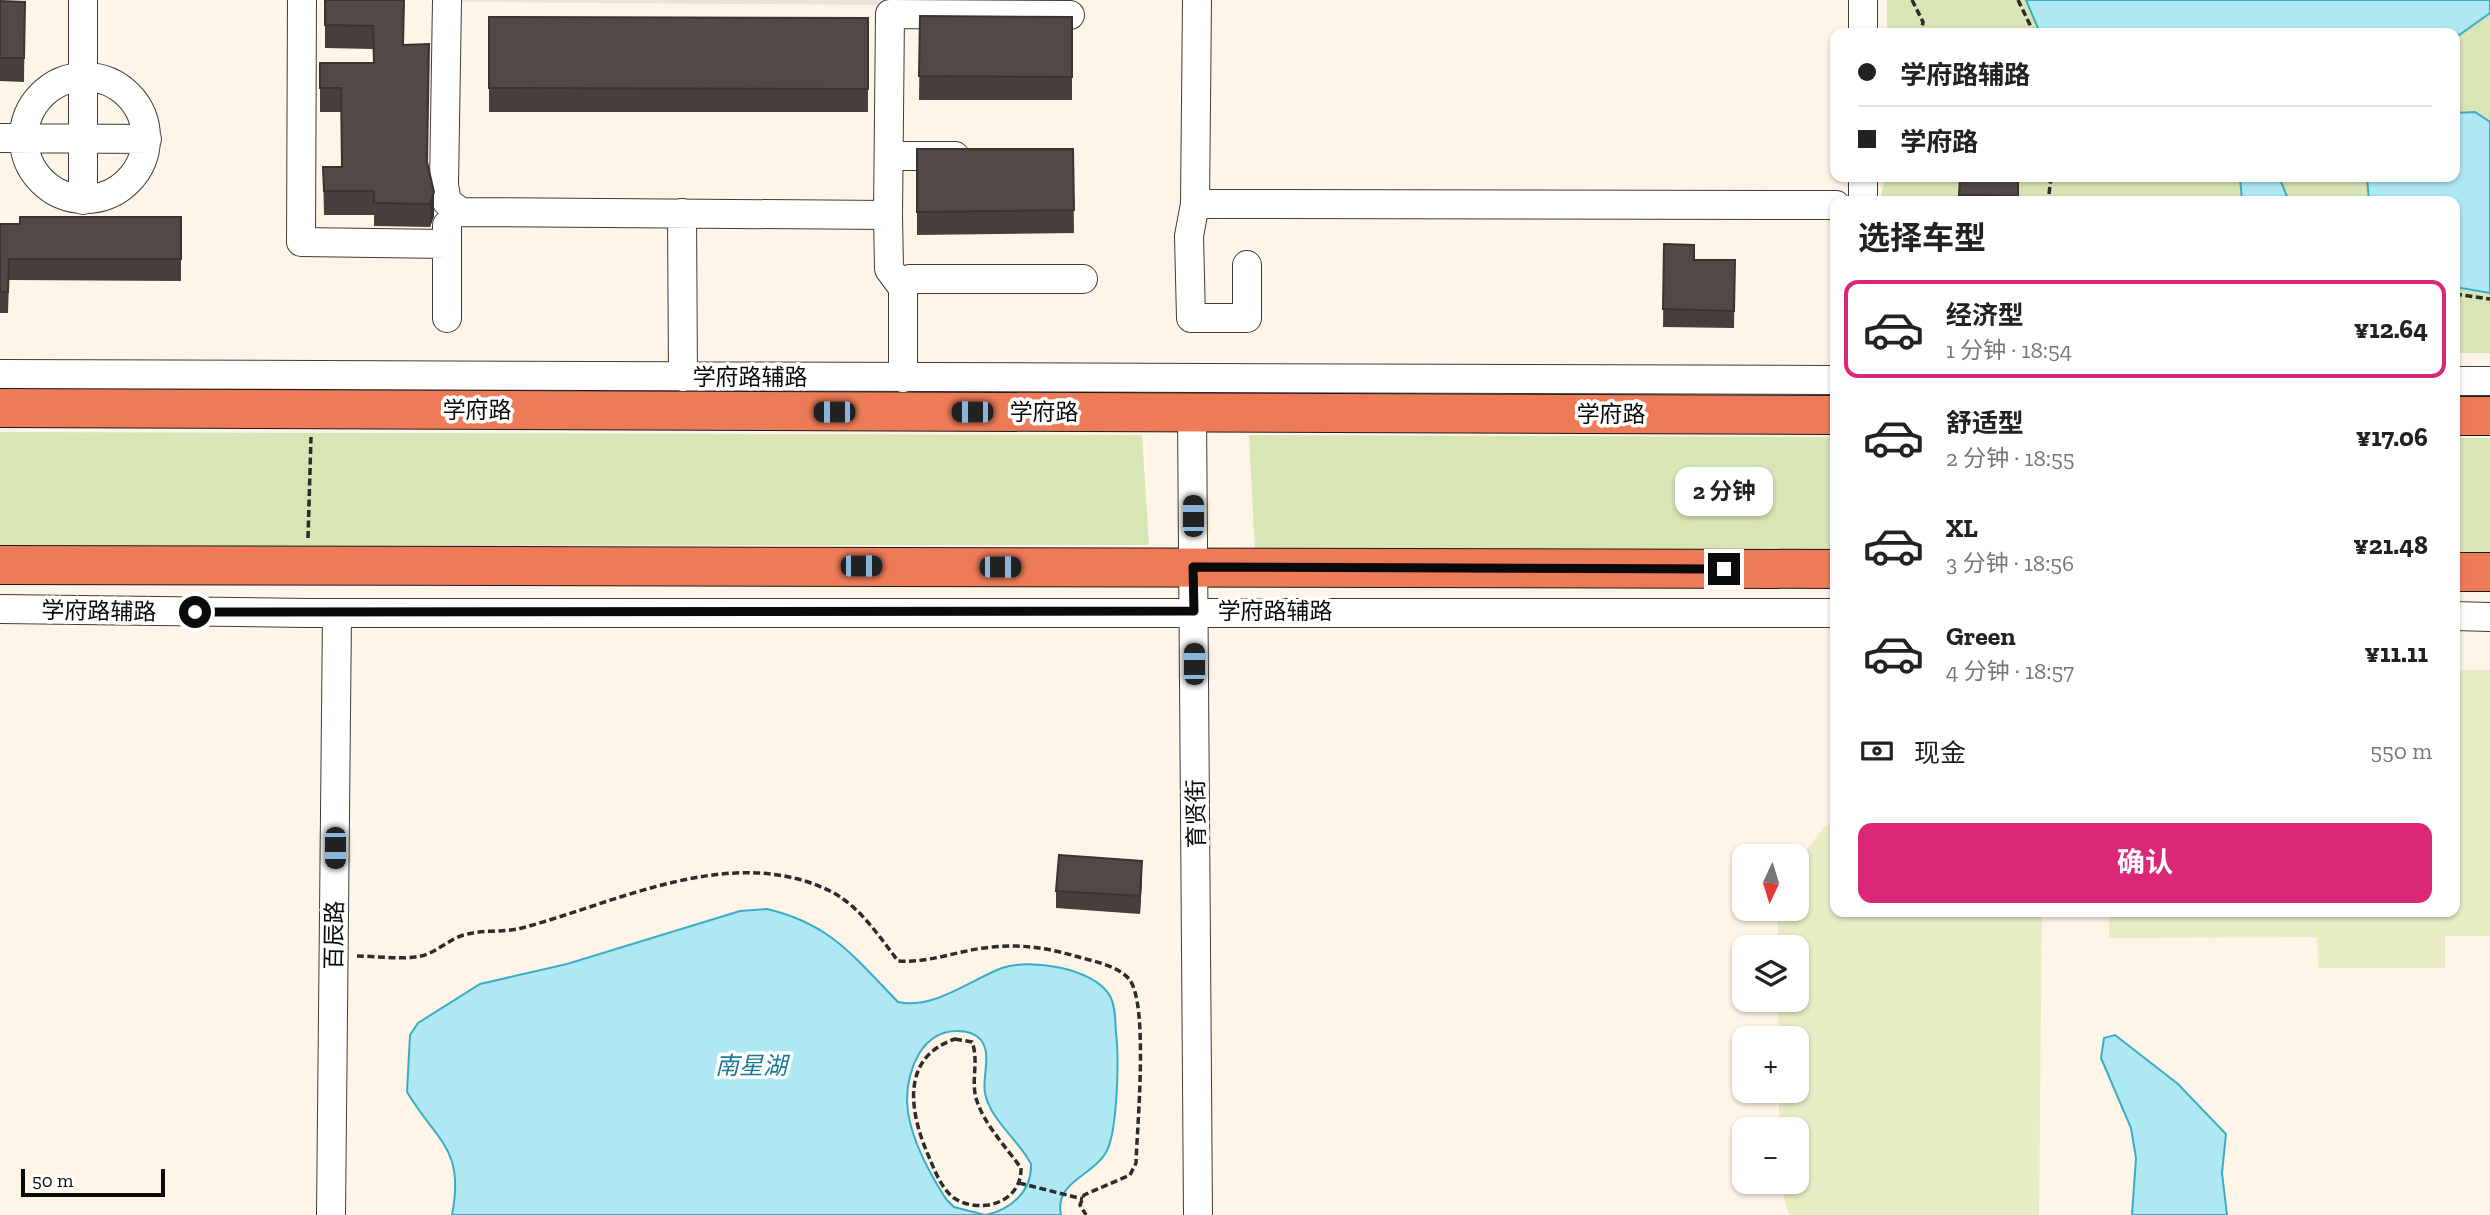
<!DOCTYPE html>
<html lang="zh">
<head>
<meta charset="utf-8">
<style>
  :root { --surface:#fff; --page:#f2f2f2; --text:#222; --muted:#767676; --line:#e0e0e0; --accent:#db2777 }
  body { margin:0; font-family:"Zilla Slab","Noto Sans SC",serif; background:var(--page); color:var(--text); height:100vh; display:flex; flex-direction:column; font-size:26px; white-space:nowrap }
  * { box-sizing:border-box; margin:0 }
  p { font-size:23px; color:var(--muted) }
  .icon { flex:none; width:38px; height:38px; fill:none; stroke:currentColor; stroke-width:2; stroke-linecap:round; stroke-linejoin:round }
  .map { position:relative; flex:1; overflow:hidden }
  .panel { position:absolute; left:1830px; top:196px; width:630px; height:721px; display:flex; flex-direction:column; background:var(--surface); border-radius:14px; box-shadow:0 2px 5px #0004 }
  .panel>* { flex:none }
  .hud { position:absolute; left:1830px; top:28px; width:630px; height:154px; border-radius:14px; box-shadow:0 2px 5px #0004; display:grid; align-content:center; height:154px; padding:0 28px; background:var(--surface) }
  .needle { width:46px; rotate:184deg }
  .fabs { position:absolute; left:1732px; top:844px; display:grid; gap:14px }
  .fabs a { display:grid; place-items:center; width:77px; height:77px; border-radius:14px; background:var(--surface); box-shadow:0 2px 5px #0004; font-size:35px }
  .scale { position:absolute; left:21px; bottom:18px; width:144px; box-sizing:border-box; padding-left:7px; border:4px solid #0a0a0a; border-top:0; font-size:19px; line-height:24px; white-space:nowrap; color:#0a0a0a; -webkit-text-stroke:5px #fff; paint-order:stroke }
  .end { position:absolute; width:32px; height:32px; margin:-16px; border:9px solid #0a0a0a; background:#fff; box-shadow:0 0 0 4px #fff }
  .from { border-radius:50% }
  .bubble { position:absolute; height:49px; border-radius:14px; background:var(--surface); box-shadow:0 2px 5px #0004; font-size:23px; font-weight:700; line-height:49px; text-align:center }
  .car { position:absolute; width:21px; height:42px; margin:-21px -10px; border-radius:9px; box-shadow:0 0 5px 2px #0007; background:linear-gradient(#222 24%,#8ab4d8 0 40%,#222 0 76%,#8ab4d8 0 86%,#222 0) }
  .hud b { display:flex; align-items:center; gap:24px; height:66px; font-size:26px }
  .hud b+b { border-top:2px solid var(--line) }
  .hud i { width:18px; height:18px; background:var(--text) }
  ul { padding:0; list-style:none }
  li { display:flex; align-items:center; gap:21px; height:98px; margin:0 14px 10px; padding:0 14px; border:4px solid transparent; border-radius:14px }
  li div { flex:1 }
  li b { display:block; font-size:26px }
  li em { font-style:normal; font-weight:700 }
  li.active { border-color:var(--accent) }
  li>.icon { width:63px; height:63px; stroke-width:1.5 }
  h2 { padding:0 28px; font-size:32px; line-height:84px }
  .pay { display:flex; align-items:center; gap:18px; height:77px; padding:0 28px; font-size:26px }
  .pay p { margin-inline-start:auto }
  .primary-button { display:flex; gap:14px; margin-top:auto; padding:14px 28px }
  .primary-button a { flex:1; height:80px; border-radius:14px; background:var(--accent); color:#fff; font-size:28px; font-weight:700; line-height:80px; text-align:center }
  .map>svg:first-child { display:block }
  .green { fill:#d8e5b4 }
  .pitch { fill:#e8edc6 }
  .plaza { fill:#ebe3d9 }
  .water { fill:#afe8f2; stroke:#3aacc6; stroke-width:2 }
  .lines { fill:none; stroke-linecap:round; stroke-linejoin:round }
  .minor-casing { stroke:#3d3d3d; stroke-width:30 }
  .highway-casing { stroke:#1b1b1b; stroke-width:40 }
  .path { stroke:#2c2c2c; stroke-width:3.5; stroke-dasharray:7 3.5; stroke-linecap:butt }
  .minor { stroke:#fff; stroke-width:28 }
  .highway { stroke:#ed7b57; stroke-width:38 }
  .wall { fill:#473f3d }
  .shaded-wall { fill:#393332 }
  .building { fill:#524947; stroke:#393332; stroke-width:2 }
  .route { stroke:#0a0a0a; stroke-width:9 }
  .labels { text-anchor:middle; dominant-baseline:central; stroke-width:7; stroke-linejoin:round; paint-order:stroke }
  .street-label { font-size:23px; fill:#0a0a0a; stroke:#fff }
  .water-label { font-size:24px; font-style:italic; fill:#1b7994; stroke:#fff }
</style>
</head>
<body>
<div class="map">
<svg width="2490" height="1215" viewBox="0 0 2490 1215">
  <rect width="100%" height="100%" fill="#fef5e8"/>
  <path class="green" d="M1887,0H2490V353H2455V201H1880L1885,177H2455V33H1887Z
    M0,432L1142,435L1149,545L0,546Z
    M1249,435L1836,437V553L1255,551Z
    M2455,438H2490V556L2455,555Z"/>
  <path class="pitch" d="M2455,670H2490V936H2445V968H2318L2317,937L2109,938V912H2455Z
    M1836,821V912H2042L2039,1215H1789L1779,1181H1797V1129H1779V1090H1797V1038H1779L1778,999H1797V947H1778V913L1780,908H1797V863L1824,827Z"/>
  <path class="plaza" d="M458,0H890V5L458,2Z"/>
  <path class="water" d="M2026,0H2490V13L2455,38V33H2040Z
    M2475,112L2490,122V293L2455,287V201H2369L2367,177H2455V113Z
    M2240,177H2279L2289,201H2242Z
    M767,909C831,924 854,957 898,1002C933,1010 970,980 1002,968C1030,958 1094,968 1110,996C1116,1007 1115,1021 1116,1033C1119,1057 1118,1135 1105,1154C1092,1176 1054,1182 1061,1215H985C1010,1210 1032,1192 1031,1164C1019,1140 990,1120 985,1093C982,1077 992,1054 981,1040C975,1033 966,1031 957,1031C921,1031 907,1071 907,1101C908,1135 928,1171 946,1199L954,1207L985,1215H452C465,1148 437,1142 407,1092L410,1035L418,1023L480,984L567,964L740,911Z
    M2115,1035L2178,1084L2226,1134L2222,1173L2227,1215H2132L2136,1158L2131,1128L2101,1058L2104,1038Z"/>
  <g class="lines">
    <defs>
      <path id="minor" d="M83,0V200
        M302,0L301,242L447,244
        M447,0L444,185L447,202L461,212L888,215L890,14L1070,15
        M1197,0L1195,204L1189,236L1191,318H1247V265
        M1863,0V33
        M24 138a61 61 0 1 1 122 0a61 61 0 1 1-122 0Z
        M0,138L147,139
        M889,156H955
        M1863,177V201
        M1195,204L1836,205
        M682,213L683,377
        M888,215L889,269L903,288V378
        M447,225V318
        M903,288L910,279H1083
        M0,374L1836,380
        M2455,381H2490
        M1192,413L1198,1215
        M0,609L307,613H1836
        M2455,616L2490,617
        M331,1215L337,613"/>
      <path id="highway" d="M0,408L1836,415
        M2455,416H2490
        M0,565L1836,569
        M2455,572H2490"/>
    </defs>
    <use href="#minor" class="minor-casing"/>
    <use href="#highway" class="highway-casing"/>
    <path class="path" d="M1912,0L1923,22L1921,33
      M2018,0L2034,33
      M2049,194L2051,177
      M2455,294L2490,299
      M308,538L311,437
      M357,956C377,956 401,960 421,956C436,953 449,939 464,935C483,929 503,933 522,928C619,902 733,842 832,892C860,907 879,936 898,961C931,963 959,950 992,947C1021,944 1048,948 1075,956C1092,961 1117,965 1129,979C1149,1003 1137,1127 1136,1163L1130,1175L1084,1195L1080,1205L1086,1215
      M955,1039L972,1042C979,1060 971,1080 976,1098C983,1123 1006,1147 1021,1168C1022,1203 980,1215 954,1198C941,1188 935,1171 929,1157C910,1114 899,1058 955,1039Z
      M1019,1183L1083,1199"/>
    <use href="#minor" class="minor"/>
    <use href="#highway" class="highway"/>
  </g>
  <path class="wall" d="M325,0H404L403,45L428,163L434,216L430,227L374,226V215H324L323,167H341V112H320V63H373V49L325,48Z
    M0,1L25,2L24,82L0,81Z
    M920,16L1072,17V100H919Z
    M489,17L868,18V112H489Z
    M917,149H1073L1074,233L917,235Z
    M1960,177H2019L2018,201H1959Z
    M181,217V281L9,280L8,313H0V224H20Z
    M1664,244L1694,260H1735L1734,328L1663,327Z
    M1142,879L1140,914L1056,908V891Z"/>
  <path class="shaded-wall" d="M434,192V216L430,227V204Z
    M1142,861V879L1140,914V896Z"/>
  <path class="building" d="M325,0H404L403,45L429,44L427,162L434,192L430,204L374,203V191H324L323,167H342L341,88H320V63H374L373,26L325,25Z
    M0,1L25,2L24,58H0Z
    M920,16L1072,17V77L919,76Z
    M489,17L868,18V89L489,88Z
    M917,149H1073L1074,210L917,212Z
    M1960,177H2018V196L1959,195Z
    M20,217H181V259H9L8,292H0V224H20Z
    M1664,244L1694,245V260H1735L1734,311L1663,309Z
    M1059,855L1142,861L1140,896L1056,891Z"/>
  <g class="lines">
    <path class="route" d="M195,612L1194,611L1193,567L1724,569"/>
  </g>
  <g class="labels">
    <g class="street-label">
      <text x="750" y="377">学府路辅路</text>
      <text x="477" y="410">学府路</text>
      <text x="1044" y="412">学府路</text>
      <text x="1611" y="414">学府路</text>
      <text transform="translate(99 611) rotate(1)">学府路辅路</text>
      <text x="1275" y="611">学府路辅路</text>
      <text transform="translate(1196 814) rotate(-91)">育贤街</text>
      <text transform="translate(334 935) rotate(-89)">百辰路</text>
    </g>
    <g class="water-label">
      <text x="751" y="1065">南星湖</text>
    </g>
  </g>
</svg>
<div class="fabs">
<a><svg class="needle" viewBox="-14 -14 28 28"><path d="M0-13l5 13h-10z" fill="#e53935"/><path d="M0 13l5-13h-10z" fill="#767676"/></svg></a>
<a><svg class="icon" aria-label="layers" viewBox="0 0 24 24"><path d="M12 4l9 5-9 5-9-5zM3 14l9 5 9-5"/></svg></a>
<a>+</a>
<a>−</a>
</div>
<div class="scale">50 m</div>
<i class="end from" style="left:195px;top:612px"></i>
<i class="end" style="left:1724px;top:569px"></i>
<div class="bubble" style="left:1675px;top:467px;width:98px">2 分钟</div>
<i class="car" style="left:834px;top:412px;rotate:270deg"></i>
<i class="car" style="left:972px;top:412px;rotate:270deg"></i>
<i class="car" style="left:1193px;top:516px;rotate:0deg"></i>
<i class="car" style="left:861px;top:566px;rotate:90deg"></i>
<i class="car" style="left:1000px;top:567px;rotate:90deg"></i>
<i class="car" style="left:1194px;top:664px;rotate:0deg"></i>
<i class="car" style="left:335px;top:848px;rotate:180deg"></i>
<div class="hud">
<b><i class="from"></i>学府路辅路</b>
<b><i></i>学府路</b>
</div>
<section class="panel">
<h2>选择车型</h2>
<ul>
<li class="active"><svg class="icon" aria-label="car" viewBox="0 0 24 24"><path d="M5 17H2v-5l4-1 3-4h7l3 4 3 1v5h-3M9 17h6M6 11h13"/><circle cx="7" cy="17" r="2"/><circle cx="17" cy="17" r="2"/></svg><div><b>经济型</b><p>1 分钟 · 18:54</p></div><em>¥12.64</em></li>
<li><svg class="icon" aria-label="car" viewBox="0 0 24 24"><path d="M5 17H2v-5l4-1 3-4h7l3 4 3 1v5h-3M9 17h6M6 11h13"/><circle cx="7" cy="17" r="2"/><circle cx="17" cy="17" r="2"/></svg><div><b>舒适型</b><p>2 分钟 · 18:55</p></div><em>¥17.06</em></li>
<li><svg class="icon" aria-label="car" viewBox="0 0 24 24"><path d="M5 17H2v-5l4-1 3-4h7l3 4 3 1v5h-3M9 17h6M6 11h13"/><circle cx="7" cy="17" r="2"/><circle cx="17" cy="17" r="2"/></svg><div><b>XL</b><p>3 分钟 · 18:56</p></div><em>¥21.48</em></li>
<li><svg class="icon" aria-label="car" viewBox="0 0 24 24"><path d="M5 17H2v-5l4-1 3-4h7l3 4 3 1v5h-3M9 17h6M6 11h13"/><circle cx="7" cy="17" r="2"/><circle cx="17" cy="17" r="2"/></svg><div><b>Green</b><p>4 分钟 · 18:57</p></div><em>¥11.11</em></li>
</ul>
<div class="pay"><svg class="icon" aria-label="cash" viewBox="0 0 24 24"><path d="M3 7h18v10H3z"/><circle cx="12" cy="12" r="2"/></svg>现金<p>550 m</p></div>
<div class="primary-button"><a>确认</a></div>
</section>
</div>
</body>
</html>
